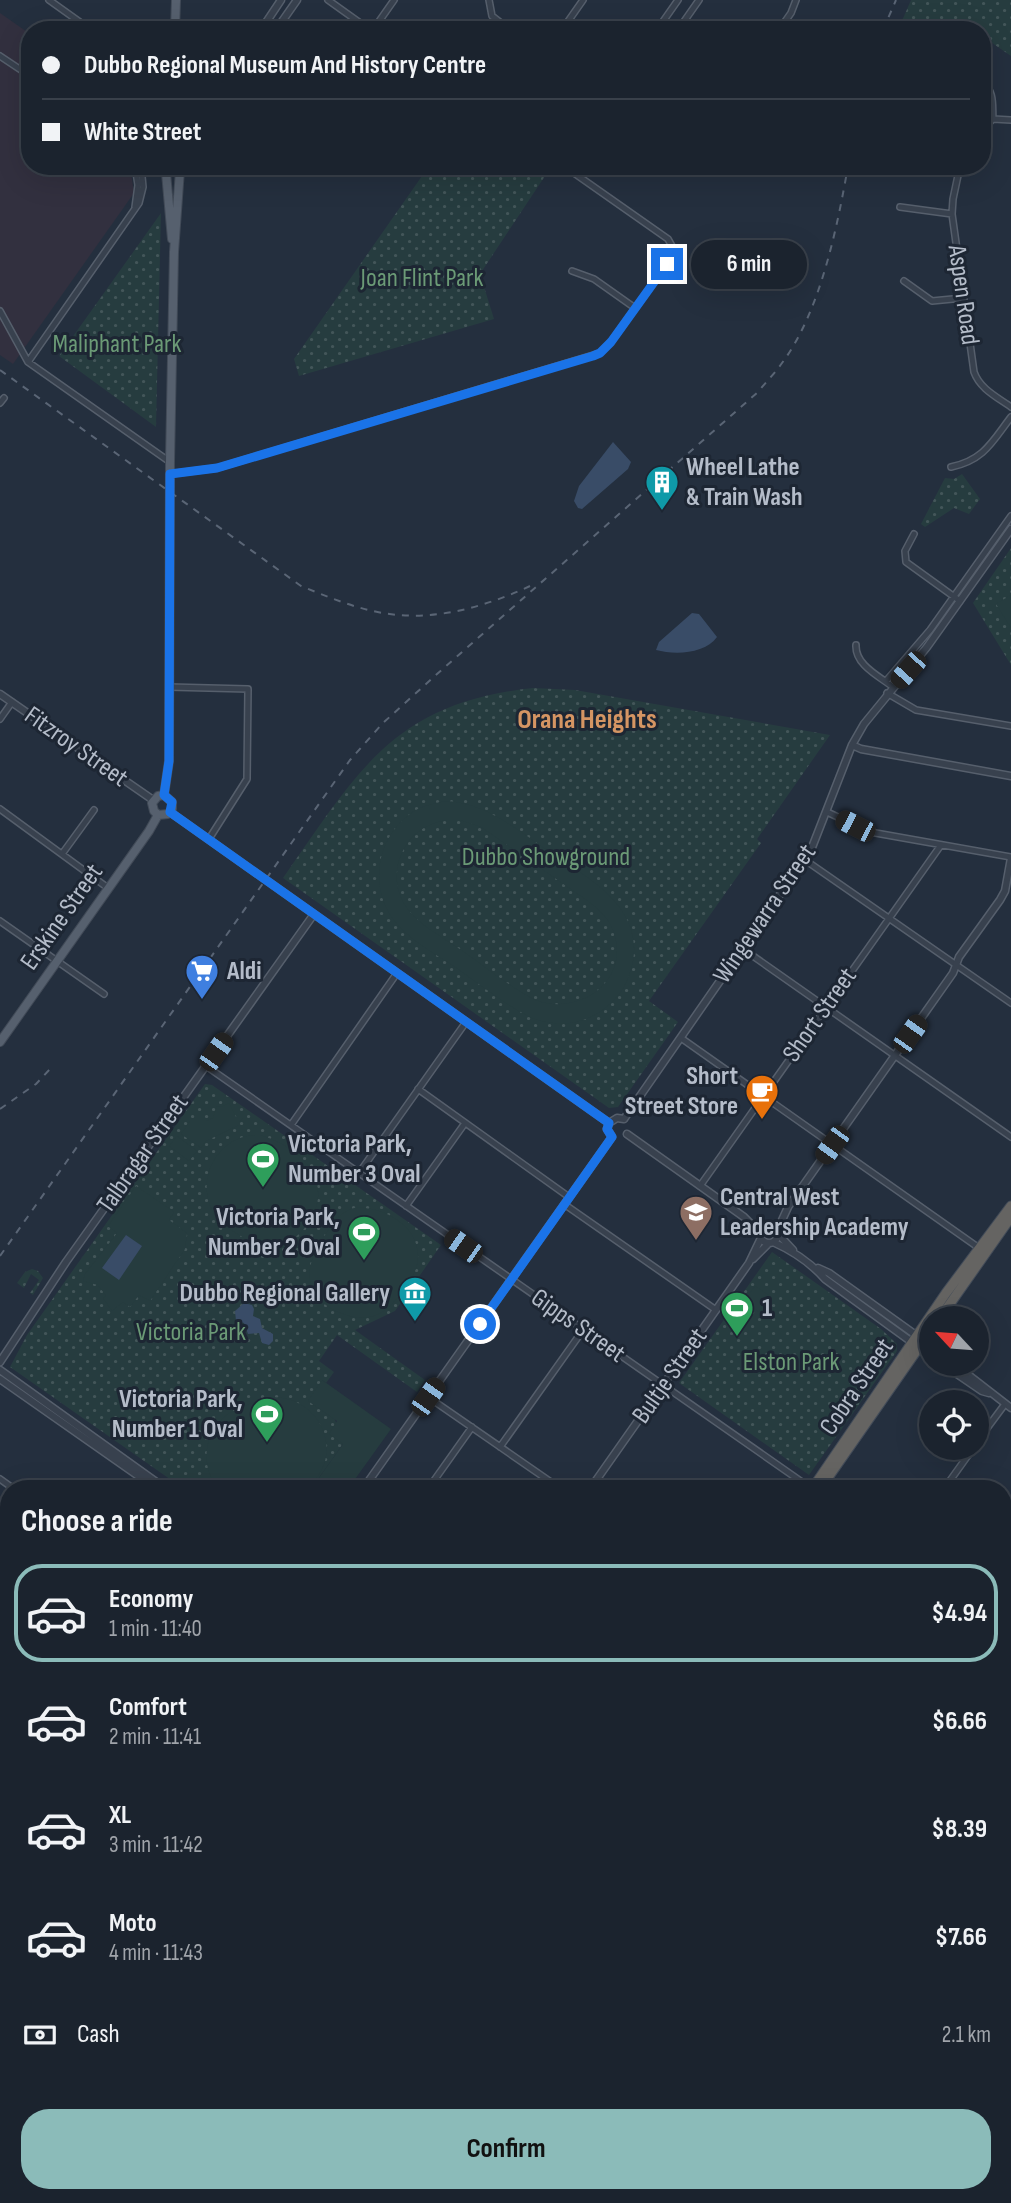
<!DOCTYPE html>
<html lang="en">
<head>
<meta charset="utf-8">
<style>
  :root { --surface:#1b232e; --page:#242b36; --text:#f1f3f6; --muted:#a0a4aa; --line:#39404a; --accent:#8bbbb9 }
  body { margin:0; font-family:"Sofia Sans Condensed",sans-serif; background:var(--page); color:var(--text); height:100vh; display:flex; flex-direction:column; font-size:26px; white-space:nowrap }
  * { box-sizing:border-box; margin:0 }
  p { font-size:23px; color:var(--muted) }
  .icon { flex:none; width:38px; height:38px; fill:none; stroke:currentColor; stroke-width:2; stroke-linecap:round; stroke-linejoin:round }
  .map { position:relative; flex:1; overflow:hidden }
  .panel { position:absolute; left:0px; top:1480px; width:1012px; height:723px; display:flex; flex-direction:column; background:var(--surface); border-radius:28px 28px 0 0; box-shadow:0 7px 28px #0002,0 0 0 2px var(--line) }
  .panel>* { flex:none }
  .banner { position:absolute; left:21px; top:21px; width:970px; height:154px; border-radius:28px; box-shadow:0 7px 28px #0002,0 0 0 2px var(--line); display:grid; align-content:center; height:154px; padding:0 21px; background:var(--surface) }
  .needle { width:46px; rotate:296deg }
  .buttons { position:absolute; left:919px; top:1306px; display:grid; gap:14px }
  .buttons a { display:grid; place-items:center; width:70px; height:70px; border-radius:50%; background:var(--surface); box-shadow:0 7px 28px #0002,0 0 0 2px var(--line); font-size:35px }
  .end { position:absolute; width:32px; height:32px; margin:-16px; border:9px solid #1a73e8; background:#fff; box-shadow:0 0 0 4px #fff }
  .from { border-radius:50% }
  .bubble { position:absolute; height:49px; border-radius:24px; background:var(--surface); box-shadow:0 7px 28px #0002,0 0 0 2px var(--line); font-size:23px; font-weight:700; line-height:49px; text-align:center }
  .car { position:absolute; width:21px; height:42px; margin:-21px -10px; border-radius:9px; box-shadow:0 0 5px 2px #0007; background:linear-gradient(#222 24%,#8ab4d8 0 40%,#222 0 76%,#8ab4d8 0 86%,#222 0) }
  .banner b { display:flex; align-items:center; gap:24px; height:66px; font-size:26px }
  .banner b+b { border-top:2px solid var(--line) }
  .banner i { width:18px; height:18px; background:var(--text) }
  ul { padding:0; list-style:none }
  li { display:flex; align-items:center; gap:21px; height:98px; margin:0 14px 10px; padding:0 7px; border:4px solid transparent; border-radius:28px }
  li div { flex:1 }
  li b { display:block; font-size:26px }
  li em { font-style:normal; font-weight:700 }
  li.on { border-color:var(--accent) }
  li>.icon { width:63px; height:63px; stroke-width:1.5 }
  h2 { padding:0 21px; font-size:32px; line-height:84px }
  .pay { display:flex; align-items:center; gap:18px; height:77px; padding:0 21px; font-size:26px }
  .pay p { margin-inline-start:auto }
  .action { display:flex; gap:14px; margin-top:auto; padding:14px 21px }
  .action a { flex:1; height:80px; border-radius:28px; background:var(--accent); color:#111; font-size:28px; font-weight:700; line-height:80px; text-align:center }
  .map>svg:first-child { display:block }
  .medical { fill:#32303f }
  .green { fill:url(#green-dots) }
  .pitch { fill:#263c3f; fill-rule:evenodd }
  .water { fill:#394c67 }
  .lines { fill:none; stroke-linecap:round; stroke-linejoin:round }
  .stream { stroke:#394c67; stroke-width:2 }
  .minor-casing { stroke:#565f6c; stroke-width:8 }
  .tertiary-casing { stroke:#565f6c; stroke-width:9 }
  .primary-casing { stroke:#414a57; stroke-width:10 }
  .trunk-casing { stroke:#434c59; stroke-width:11 }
  .minor { stroke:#38414e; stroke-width:5 }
  .tertiary { stroke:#38414e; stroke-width:6 }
  .primary { stroke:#56606e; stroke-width:8 }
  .trunk { stroke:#656462; stroke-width:9 }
  .rail { stroke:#5a6575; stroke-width:2; stroke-dasharray:7 7; stroke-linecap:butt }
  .route { stroke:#1a73e8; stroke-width:9 }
  .labels { text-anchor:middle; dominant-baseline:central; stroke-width:6; stroke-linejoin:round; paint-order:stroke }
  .park-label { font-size:26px; fill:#6b9a76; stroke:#1d2633 }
  .street-label { font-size:26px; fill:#b4bcc9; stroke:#1d2633 }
  .poi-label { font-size:26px; font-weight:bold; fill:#b4bcc9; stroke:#1d2633; text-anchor:start }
  .neighbourhood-label { font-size:28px; font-weight:bold; fill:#d59563; stroke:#1d2633 }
</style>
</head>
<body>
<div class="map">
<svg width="1011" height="2203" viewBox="0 0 1011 2203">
  <defs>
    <pattern id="green-dots" width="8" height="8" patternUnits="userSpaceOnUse" patternTransform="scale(1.75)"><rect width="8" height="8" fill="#263c3f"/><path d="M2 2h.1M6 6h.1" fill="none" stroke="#435659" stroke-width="1.8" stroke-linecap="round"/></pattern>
  </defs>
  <rect width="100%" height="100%" fill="#242f3e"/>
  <path class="medical" d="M0,13L30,34V166H130L134,193L13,364L0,355Z"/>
  <path class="green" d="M911,0H1011V56L982,36V30H973L961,21L954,30H898Z
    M429,166H543L549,170L480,274L494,319L299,376L294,359Z
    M161,213L156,427L59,356Z
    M962,474L980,499L969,514L954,508L925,527L921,524L945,478L954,479Z
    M1011,548V665L973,603Z
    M533,688L575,690L830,735L757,839L761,843L649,1001L678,1022L618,1107L609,1108L283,878C357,773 392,703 533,688Z
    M205,1084L212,1085L441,1245L395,1311L355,1330L425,1380L417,1392L337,1335L319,1361L334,1372L326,1383L322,1380L343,1444L311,1489H184L10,1367L27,1335Z
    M772,1252L881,1329L897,1344V1351L809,1475L679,1383Z
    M32,1269L38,1271L43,1278L33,1295L30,1293L39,1280L31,1274L24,1288L17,1283L25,1272Z
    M0,2011L9,2044V2194H190L199,2201L197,2203H12L0,2188Z
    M294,2194H598L619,2203H283Z
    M217,2195L259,2194V2195C241,2203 236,2203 217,2195Z"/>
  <path class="pitch" d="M1011,595V628L996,604Z
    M446,801C485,803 513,827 544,848C583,875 643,904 633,961C630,975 625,989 615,999C599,1016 577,1026 553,1023C544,1022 536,1020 528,1016C503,1003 480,985 458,969C436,954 406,939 391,916C368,881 379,832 416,810C425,805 436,803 446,801ZM447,820H460L481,827L588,901C598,909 608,917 613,930C632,980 580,1017 535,1000C510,987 487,968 464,952C445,938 417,925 405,905C395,890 394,869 402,853C410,834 427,823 447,820Z
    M229,1103L236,1117H244L239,1122V1125L206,1141L201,1148L181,1134L190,1121H206L213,1118L217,1106L221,1107Z
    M260,1135C297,1146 333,1177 312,1217C306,1228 297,1238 285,1243C271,1249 257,1245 244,1238C232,1231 219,1223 212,1210C195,1175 221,1133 260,1135Z
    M177,1136L197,1151L189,1161L169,1146Z
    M136,1186L174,1212L169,1220L187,1233L185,1249L150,1301L139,1295L130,1307L123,1302L112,1311L103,1298L106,1296L98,1285L83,1281L85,1274L117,1233L108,1226Z
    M354,1208C382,1205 420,1226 418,1258C417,1273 408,1285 399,1296C391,1306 382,1315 369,1317C358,1319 348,1316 338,1312C299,1294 305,1262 327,1232C334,1221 341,1212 354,1208Z
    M755,1286L770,1296L759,1312L744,1301Z
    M322,1380L391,1429L348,1489H311L343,1444L329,1434L337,1421L308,1401Z
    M265,1398C319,1390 350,1456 305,1489H218C200,1466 203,1432 228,1414C239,1407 253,1403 265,1398Z
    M170,2194L181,2203H90L86,2200L91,2195Z
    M402,2194L415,2195L427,2203H396Z
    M430,2195H500L494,2203H442Z
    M515,2195H548L559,2202L509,2203Z"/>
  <path class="water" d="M613,442L631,462L628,469L582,509L578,508L574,501L579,486Z
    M692,613L699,614L717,637C705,654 675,655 656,650L659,642Z
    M126,1235L142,1246L119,1280L102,1268Z
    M244,1303L252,1305L254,1309L253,1316L260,1319L262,1328L273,1334V1341L269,1345L262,1343L259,1333L248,1334L244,1323L236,1321L235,1311Z"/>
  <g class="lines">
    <path class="stream" d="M320,2203L326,2194"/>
    <defs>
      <path id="minor" d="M49,0L91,30
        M328,0L370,30
        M489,0L492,16L510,30
        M373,30L394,0
        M562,30L583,0
        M657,30L678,0
        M678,30L699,0
        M779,30L791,13L796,0
        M0,56L30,76
        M982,82C995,92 992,104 993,119
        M993,119L1011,120
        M982,130L993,119
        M157,166L160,167
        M960,166L953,199L952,214L974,372C980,389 997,397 1011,407
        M135,207L138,185L135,166
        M900,207L952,214
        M572,271L594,279L635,308
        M904,281L932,301L963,298
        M0,311L28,362L170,462
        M28,362L139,203L143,187L141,166
        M0,403L4,398
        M951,467C984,460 992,442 1011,417
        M170,474L217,468L600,353L611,342L667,264L673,248L668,239L564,166
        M914,534L905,551L906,562L960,601
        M856,645C855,665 879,676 893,687
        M886,681L930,630L1011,516
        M169,687L248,689L247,779L209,839
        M887,693L916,710L1011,726
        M0,719L12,702
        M0,809L108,888
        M827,812L870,832L1011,857
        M62,854L94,810
        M805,860L1011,1003
        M0,921L104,994
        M743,949L1011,1137
        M681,1038L979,1248
        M206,1066L812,1489
        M418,1089L569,1197
        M291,1125L397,973
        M359,1173L466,1022
        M700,1186L941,845
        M564,1204L716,1310
        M406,1206L465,1123
        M428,1397L561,1489
        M976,1443L1005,1404
        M500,1447L583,1330
        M0,1479L14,1489
        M133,1489L143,1475
        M428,1489L472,1427
        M944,1489L974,1447
        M1003,1583L1011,1571
        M0,1602L9,1608
        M1003,1624L1011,1630
        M0,1676L9,1664
        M1003,1686L1006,1681
        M0,1692L9,1679
        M0,1828L9,1837
        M1003,1829L1011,1835
        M1003,1858L1011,1846
        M0,1978L9,1976
        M917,2194L929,2203
        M54,2198L59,2203"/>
      <path id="tertiary" d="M261,30L281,0
        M276,30L297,0
        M0,694L153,800
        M852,745L861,749L1011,776
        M170,812L609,1123
        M624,1119L811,850L852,745L864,724L927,647L1011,529
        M627,1134L744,1217L760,1233
        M612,1137L607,1129L609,1123L617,1118L624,1119
        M760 1234a9 9 0 1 1 18 0a9 9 0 1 1-18 0Z
        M777,1231L788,1207L953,973L959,957L1000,900L1005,891L1011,858
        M778,1234L793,1250
        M773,1242C793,1251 810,1262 825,1279L931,1356
        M753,1259L769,1243
        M818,1268L829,1273L931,1346
        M0,1362L66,1262L314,914
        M941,1363L982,1391L989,1393
        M953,1363L1011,1408
        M0,1370L166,1489
        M0,1379L157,1489
        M363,1489L612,1137
        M590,1489L749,1263L761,1238
        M0,1981L9,2019
        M1003,2029L1011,2035
        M1003,2152L1011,2140
        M198,2194L208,2203
        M640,2194L662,2203
        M966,2203L972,2194"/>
      <path id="primary" d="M175,30L176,0
        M166,173L172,239
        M164,795L169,761L170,462L174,252L180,170
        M158,815L168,814L172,809V802L164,795
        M158,815L154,811L152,803L158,796L164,795
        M0,1042L149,831L158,815"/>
      <path id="trunk" d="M940,1318L1011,1217
        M812,1489L946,1293L1011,1206
        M820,1489L931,1330
        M262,2203L275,2194"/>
    </defs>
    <use href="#minor" class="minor-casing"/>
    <use href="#tertiary" class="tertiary-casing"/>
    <use href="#primary" class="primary-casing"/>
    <use href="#trunk" class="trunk-casing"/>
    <use href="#minor" class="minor"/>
    <use href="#tertiary" class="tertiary"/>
    <use href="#primary" class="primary"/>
    <use href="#trunk" class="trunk"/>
    <path class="rail" d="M883,30L896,0
      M0,370L301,586C328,597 354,608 383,613C433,622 485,607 530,586
      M0,1109L36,1084L51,1068
      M0,1256L350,760L383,723L437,674L758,392C766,382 775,373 782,363C820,312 837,229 848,166"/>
  </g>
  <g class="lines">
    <path class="route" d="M480,1324L612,1137L607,1129L609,1123L170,812L172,802L164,795L169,761L170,474L217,468L593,356L600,353L611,342L667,264"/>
  </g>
  <defs>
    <symbol id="building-pin" viewBox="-11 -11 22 30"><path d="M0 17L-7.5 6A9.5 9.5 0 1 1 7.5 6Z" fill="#0f9aa8" stroke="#1d2633"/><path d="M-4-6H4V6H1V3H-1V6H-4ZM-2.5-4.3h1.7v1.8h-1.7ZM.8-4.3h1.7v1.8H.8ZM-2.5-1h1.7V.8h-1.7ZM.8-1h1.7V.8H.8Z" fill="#fff"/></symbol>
    <symbol id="supermarket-pin" viewBox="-11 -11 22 30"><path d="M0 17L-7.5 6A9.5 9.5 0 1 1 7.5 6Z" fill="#3f7fe0" stroke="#1d2633"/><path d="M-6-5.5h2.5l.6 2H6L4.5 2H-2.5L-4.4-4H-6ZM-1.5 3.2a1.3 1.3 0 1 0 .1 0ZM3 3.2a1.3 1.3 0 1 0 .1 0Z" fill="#fff"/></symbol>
    <symbol id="cafe-pin" viewBox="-11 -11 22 30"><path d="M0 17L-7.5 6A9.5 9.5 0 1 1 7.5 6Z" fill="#e8710a" stroke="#1d2633"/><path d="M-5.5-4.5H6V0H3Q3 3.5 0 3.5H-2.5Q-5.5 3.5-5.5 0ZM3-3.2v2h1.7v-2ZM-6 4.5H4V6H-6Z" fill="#fff"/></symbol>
    <symbol id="stadium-pin" viewBox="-11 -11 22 30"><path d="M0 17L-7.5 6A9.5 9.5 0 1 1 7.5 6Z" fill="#2e9e5b" stroke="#1d2633"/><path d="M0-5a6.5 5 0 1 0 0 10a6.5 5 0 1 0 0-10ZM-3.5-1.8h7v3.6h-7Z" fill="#fff"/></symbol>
    <symbol id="university-pin" viewBox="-11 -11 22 30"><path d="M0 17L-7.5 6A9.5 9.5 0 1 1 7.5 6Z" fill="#8d6e63" stroke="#1d2633"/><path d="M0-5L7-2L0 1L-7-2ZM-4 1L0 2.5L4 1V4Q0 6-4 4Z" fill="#fff"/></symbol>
    <symbol id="museum-pin" viewBox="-11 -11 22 30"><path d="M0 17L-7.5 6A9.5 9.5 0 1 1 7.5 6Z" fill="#0f9aa8" stroke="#1d2633"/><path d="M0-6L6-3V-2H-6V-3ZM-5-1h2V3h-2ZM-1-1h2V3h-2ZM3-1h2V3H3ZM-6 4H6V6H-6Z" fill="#fff"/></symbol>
  </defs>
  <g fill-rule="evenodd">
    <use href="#building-pin" x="643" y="463" width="38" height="52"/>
    <use href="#supermarket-pin" x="183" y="952" width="38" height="52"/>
    <use href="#cafe-pin" x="743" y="1072" width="38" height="52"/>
    <use href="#stadium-pin" x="244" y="1140" width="38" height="52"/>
    <use href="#university-pin" x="677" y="1193" width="38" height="52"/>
    <use href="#stadium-pin" x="345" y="1213" width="38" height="52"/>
    <use href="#museum-pin" x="396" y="1274" width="38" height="52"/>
    <use href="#stadium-pin" x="718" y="1289" width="38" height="52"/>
    <use href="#stadium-pin" x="248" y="1395" width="38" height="52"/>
  </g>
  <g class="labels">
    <g class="park-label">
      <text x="422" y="278">Joan Flint Park</text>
      <text x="117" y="344">Maliphant Park</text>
      <text x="546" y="857">Dubbo Showground</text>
      <text x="191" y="1332">Victoria Park</text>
      <text x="791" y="1362">Elston Park</text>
    </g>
    <g class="street-label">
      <text transform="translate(963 295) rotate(82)">Aspen Road</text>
      <text transform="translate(76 747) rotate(35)">Fitzroy Street</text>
      <text transform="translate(765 914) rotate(-56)">Wingewarra Street</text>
      <text transform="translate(62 917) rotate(-55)">Erskine Street</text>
      <text transform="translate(820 1015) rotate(-55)">Short Street</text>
      <text transform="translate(143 1154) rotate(-55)">Talbragar Street</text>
      <text transform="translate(578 1326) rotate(35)">Gipps Street</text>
      <text transform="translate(670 1376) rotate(-55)">Bultje Street</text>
      <text transform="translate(857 1387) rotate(-56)">Cobra Street</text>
    </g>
    <g class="poi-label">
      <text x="686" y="467">Wheel Lathe<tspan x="686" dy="30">&amp; Train Wash</tspan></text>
      <text x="227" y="971">Aldi</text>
      <text x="738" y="1076" text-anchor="end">Short<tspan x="738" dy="30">Street Store</tspan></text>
      <text x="288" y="1144">Victoria Park,<tspan x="288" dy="30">Number 3 Oval</tspan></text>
      <text x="720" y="1197">Central West<tspan x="720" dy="30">Leadership Academy</tspan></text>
      <text x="340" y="1217" text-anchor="end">Victoria Park,<tspan x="340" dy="30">Number 2 Oval</tspan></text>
      <text x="390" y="1293" text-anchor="end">Dubbo Regional Gallery</text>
      <text x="762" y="1308">1</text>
      <text x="243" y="1399" text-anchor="end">Victoria Park,<tspan x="243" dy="30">Number 1 Oval</tspan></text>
    </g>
    <g class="neighbourhood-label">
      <text x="587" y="719">Orana Heights</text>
    </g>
  </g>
</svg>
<div class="buttons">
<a><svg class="needle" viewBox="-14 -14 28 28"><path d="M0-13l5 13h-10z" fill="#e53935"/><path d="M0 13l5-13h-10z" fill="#a0a4aa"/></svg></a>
<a><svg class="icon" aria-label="locate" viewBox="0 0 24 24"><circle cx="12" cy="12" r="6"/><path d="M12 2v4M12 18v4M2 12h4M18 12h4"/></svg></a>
</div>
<i class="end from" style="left:480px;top:1324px"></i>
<i class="end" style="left:667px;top:264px"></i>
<div class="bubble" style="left:691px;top:240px;width:116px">6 min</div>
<i class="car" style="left:908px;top:670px;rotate:222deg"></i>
<i class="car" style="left:855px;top:826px;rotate:297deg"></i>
<i class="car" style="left:910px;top:1034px;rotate:35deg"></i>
<i class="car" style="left:216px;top:1052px;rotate:35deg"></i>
<i class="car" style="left:832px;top:1145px;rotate:216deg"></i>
<i class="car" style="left:463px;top:1246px;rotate:305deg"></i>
<i class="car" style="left:428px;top:1397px;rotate:35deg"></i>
<div class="banner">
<b><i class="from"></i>Dubbo Regional Museum And History Centre</b>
<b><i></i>White Street</b>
</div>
<section class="panel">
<h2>Choose a ride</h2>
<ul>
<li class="on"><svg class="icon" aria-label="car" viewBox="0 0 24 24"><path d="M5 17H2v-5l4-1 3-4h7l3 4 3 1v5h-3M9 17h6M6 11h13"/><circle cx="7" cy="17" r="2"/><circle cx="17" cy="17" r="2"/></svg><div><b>Economy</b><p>1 min · 11:40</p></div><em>$4.94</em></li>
<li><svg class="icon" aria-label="car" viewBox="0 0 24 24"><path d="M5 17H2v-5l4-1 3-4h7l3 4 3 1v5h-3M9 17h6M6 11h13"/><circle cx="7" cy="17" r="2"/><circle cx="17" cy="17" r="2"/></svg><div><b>Comfort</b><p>2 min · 11:41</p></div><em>$6.66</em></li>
<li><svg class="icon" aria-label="car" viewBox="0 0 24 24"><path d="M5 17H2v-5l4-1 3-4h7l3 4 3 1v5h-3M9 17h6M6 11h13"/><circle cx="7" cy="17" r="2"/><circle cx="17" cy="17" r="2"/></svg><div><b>XL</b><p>3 min · 11:42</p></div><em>$8.39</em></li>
<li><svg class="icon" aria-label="car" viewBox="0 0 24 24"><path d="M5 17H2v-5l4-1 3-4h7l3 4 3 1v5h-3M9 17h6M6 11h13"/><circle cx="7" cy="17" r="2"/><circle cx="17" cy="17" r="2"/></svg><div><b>Moto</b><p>4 min · 11:43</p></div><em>$7.66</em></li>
</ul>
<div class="pay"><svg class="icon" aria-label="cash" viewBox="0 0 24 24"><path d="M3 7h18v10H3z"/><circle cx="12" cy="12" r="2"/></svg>Cash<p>2.1 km</p></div>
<div class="action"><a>Confirm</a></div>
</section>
</div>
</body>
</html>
